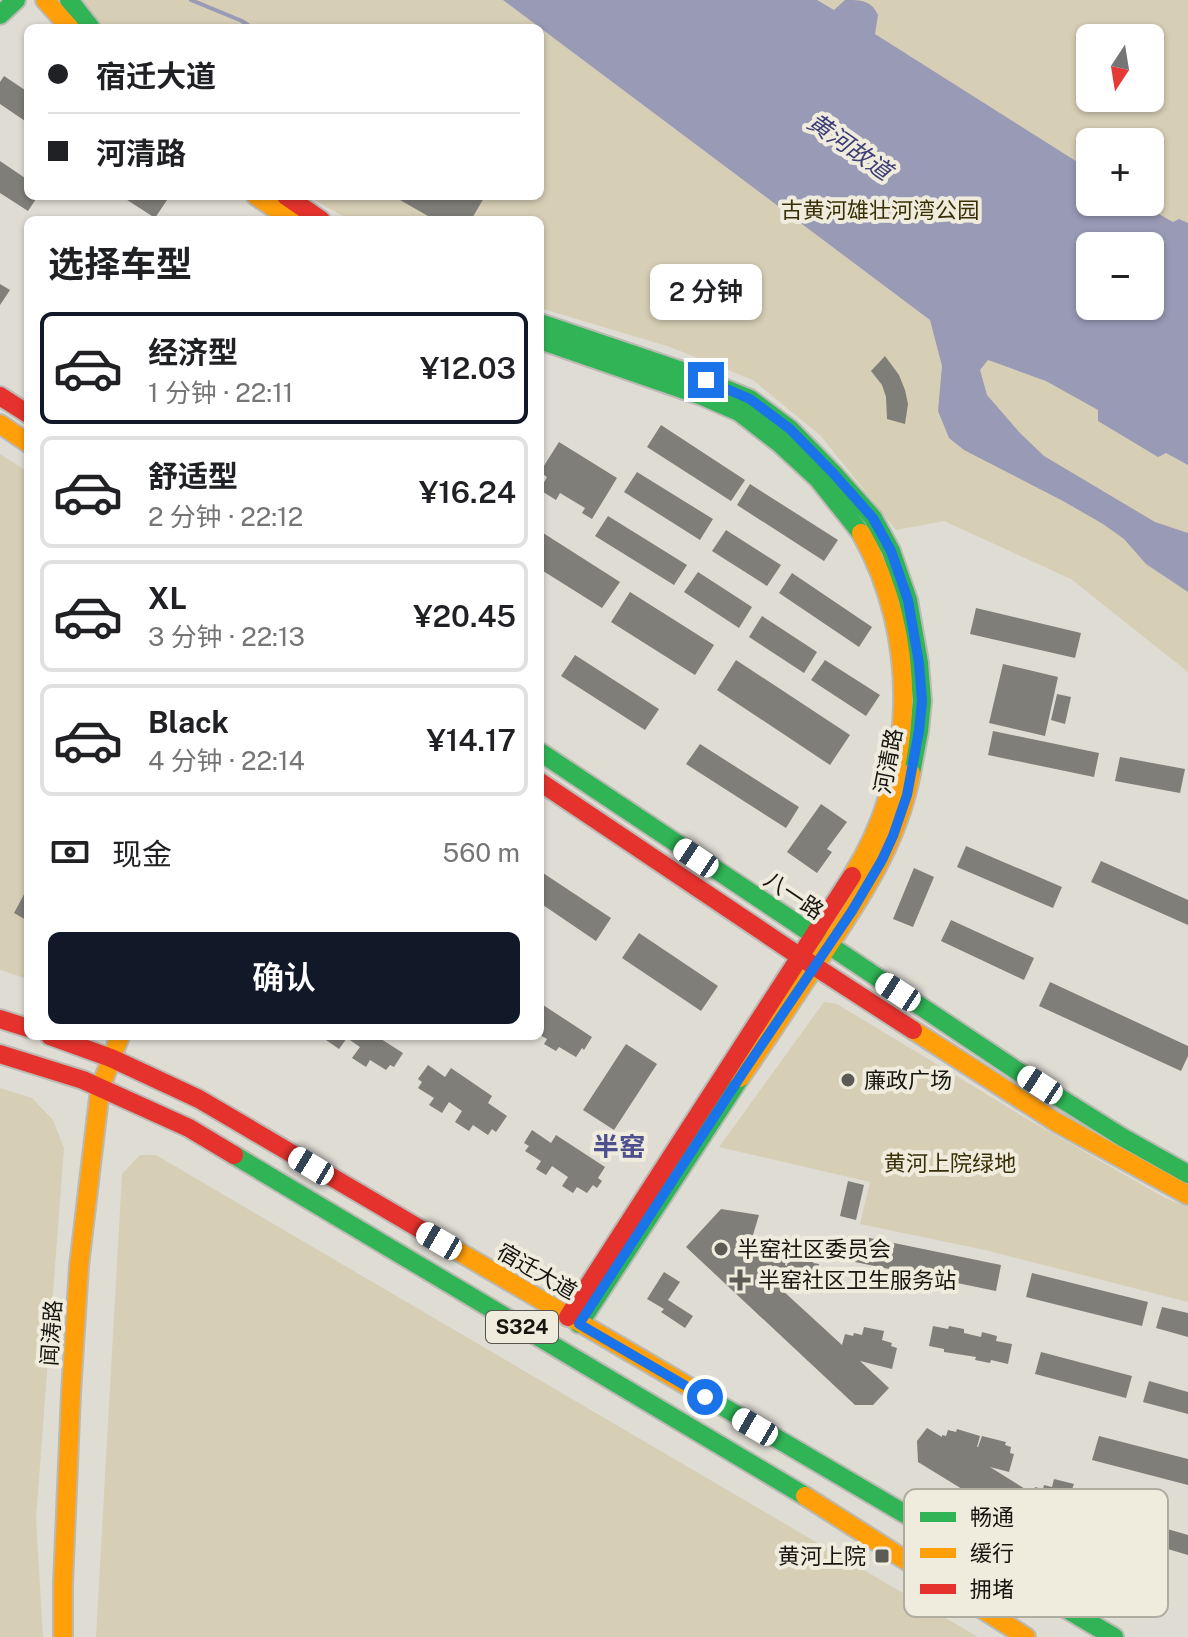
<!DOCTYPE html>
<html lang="zh">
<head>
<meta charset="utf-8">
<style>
  :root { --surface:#fff; --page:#f2f2f2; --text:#202124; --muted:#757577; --line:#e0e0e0; --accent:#111827 }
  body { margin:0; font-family:"Public Sans","Noto Sans SC",sans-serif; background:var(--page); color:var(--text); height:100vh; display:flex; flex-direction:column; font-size:30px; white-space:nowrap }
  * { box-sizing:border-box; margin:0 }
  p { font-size:26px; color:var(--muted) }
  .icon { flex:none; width:44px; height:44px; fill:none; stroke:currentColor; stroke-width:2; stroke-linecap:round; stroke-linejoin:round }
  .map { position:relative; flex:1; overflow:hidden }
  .side { position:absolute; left:24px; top:216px; width:520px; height:824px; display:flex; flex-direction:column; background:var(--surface); border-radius:12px; box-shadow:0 2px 6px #0004 }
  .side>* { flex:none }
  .hud { position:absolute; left:24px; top:24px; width:520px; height:176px; border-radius:12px; box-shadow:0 2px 6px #0004; display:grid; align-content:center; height:176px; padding:0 24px; background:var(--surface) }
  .needle { width:52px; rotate:192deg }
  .controls { position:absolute; left:1076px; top:24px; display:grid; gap:16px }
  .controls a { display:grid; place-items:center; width:88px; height:88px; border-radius:12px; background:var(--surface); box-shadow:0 2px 6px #0004; font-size:40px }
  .end { position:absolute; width:36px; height:36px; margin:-18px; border:10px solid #1a73e8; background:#fff; box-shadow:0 0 0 4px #fff }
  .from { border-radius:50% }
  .bubble { position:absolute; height:56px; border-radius:12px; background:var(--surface); box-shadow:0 2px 6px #0004; font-size:26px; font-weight:600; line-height:56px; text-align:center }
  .car { position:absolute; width:24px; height:48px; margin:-24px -12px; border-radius:10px; box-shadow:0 0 6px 2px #0007; background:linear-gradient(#fff 24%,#345 0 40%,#fff 0 76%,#345 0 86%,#fff 0) }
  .hud b { display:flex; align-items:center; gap:28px; height:76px; font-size:30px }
  .hud b+b { border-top:2px solid var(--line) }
  .hud i { width:20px; height:20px; background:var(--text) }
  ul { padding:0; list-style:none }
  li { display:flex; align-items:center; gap:24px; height:112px; margin:0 16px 12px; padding:0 8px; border:4px solid var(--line); border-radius:12px }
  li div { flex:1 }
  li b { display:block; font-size:30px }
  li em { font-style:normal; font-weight:600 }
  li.on { border-color:var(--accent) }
  li>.icon { width:72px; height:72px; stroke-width:1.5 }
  h2 { padding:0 24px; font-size:36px; line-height:96px }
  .pay { display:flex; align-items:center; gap:20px; height:88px; padding:0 24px; font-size:30px }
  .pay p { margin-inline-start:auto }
  .primary-button { display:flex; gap:16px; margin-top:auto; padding:16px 24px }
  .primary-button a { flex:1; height:92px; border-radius:12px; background:var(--accent); color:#fff; font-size:32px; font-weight:600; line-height:92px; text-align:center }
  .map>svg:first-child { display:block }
  .green { fill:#d6ceb5; fill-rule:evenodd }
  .water { fill:#999ab6; fill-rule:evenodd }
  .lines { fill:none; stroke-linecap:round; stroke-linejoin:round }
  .stream { stroke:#999ab6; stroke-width:4 }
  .building { fill:#807e78 }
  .fast-casing { stroke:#bbb9b4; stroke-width:22 }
  .slow-casing { stroke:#bbb9b4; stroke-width:22 }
  .jam-casing { stroke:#bbb9b4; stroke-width:22 }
  .fast { stroke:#30b455; stroke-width:18 }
  .slow { stroke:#ff9f0a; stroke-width:18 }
  .jam { stroke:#e5322d; stroke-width:18 }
  .route { stroke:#1a73e8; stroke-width:10 }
  .poi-dot { fill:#5c5b55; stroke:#f0ecdd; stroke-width:3 }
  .labels { text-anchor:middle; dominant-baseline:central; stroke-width:8; stroke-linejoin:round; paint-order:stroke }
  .shield { fill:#f0ecdd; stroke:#57564e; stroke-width:2 }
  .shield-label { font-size:20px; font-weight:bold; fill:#161510 }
  .park-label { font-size:22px; fill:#392f06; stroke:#f0ecdd }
  .street-label { font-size:22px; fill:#161510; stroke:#f0ecdd }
  .poi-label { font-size:22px; fill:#161510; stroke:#f0ecdd; text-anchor:start }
  .water-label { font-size:24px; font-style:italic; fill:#3d3e77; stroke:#f0ecdd }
  .quarter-label { font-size:26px; font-weight:bold; fill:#4e508e; stroke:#f0ecdd }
  .key { fill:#f0ecdd; stroke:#afaca0; stroke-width:2 }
  .key-label { font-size:22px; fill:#161510 }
</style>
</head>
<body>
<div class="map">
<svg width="1188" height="1637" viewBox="0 0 1188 1637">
  <rect width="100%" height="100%" fill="#dfdcd4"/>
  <path class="green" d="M77,0H1188V672L1071,579L944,521L896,530L821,436L753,380L670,347L540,308V220H350L307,196H540V28H103ZM1090,38H1150V98H1090ZM1090,142H1150V202H1090ZM1090,246H1150V306H1090Z
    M0,454L28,472V979L0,970Z
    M824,1002L837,1004L1024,1117L1165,1198L1188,1207V1302L985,1250L860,1224L870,1182L719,1147Z
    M0,1088L32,1098L53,1120L64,1148L36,1518L43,1637H0Z
    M140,1155H156L978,1637H96L122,1174Z"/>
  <path class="water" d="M503,0H817L834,10L845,0C861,0 871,0 878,15L875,34L1090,170V202H1147L1148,208L1173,222L1179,219L1188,223V465L1166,453L1158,457L1098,421V410L1046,381L988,360L980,370L987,395L1019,432L1044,456L1155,522L1188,533V592L1146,564L1124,539L1103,524L1063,501L964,450L949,438L938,411L942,366L930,320ZM1090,246H1150V306H1090Z"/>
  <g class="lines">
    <path class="stream" d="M191,0L242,21L252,28"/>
  </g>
  <path class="building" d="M4,76L28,92V123L0,104V82Z
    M0,161L28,180V196H38L28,211L0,193Z
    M121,196H167L169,197L155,218Z
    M393,196H485L471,220H435Z
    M0,284L10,290L0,305Z
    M885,356L899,375L905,390L908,404L905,424L887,419L886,397L882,385L871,371Z
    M661,425L745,480L731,501L647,447Z
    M559,442L617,478L592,519L582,513L585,508L560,493L556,500L540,490L547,477L540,472Z
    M637,472L713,519L700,540L624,492Z
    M750,484L838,540L824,561L737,505Z
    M608,516L687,565L674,585L595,536Z
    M726,530L781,565L767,586L712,551Z
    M540,531L620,582L602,608L540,569Z
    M698,572L752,607L739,628L684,592Z
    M792,573L872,627L859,647L779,593Z
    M630,592L714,645L695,675L611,622Z
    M976,608L1081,633L1075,658L970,634Z
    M762,616L817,652L804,673L749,637Z
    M575,655L659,709L645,730L561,676Z
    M736,660L850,735L830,765L717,690Z
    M825,660L880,695L866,716L811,680Z
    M1003,664L1058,677L1045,736L989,723Z
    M1057,694L1071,697L1065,724L1051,720Z
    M993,731L1099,753L1094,777L988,755Z
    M700,744L799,807L786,828L686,764Z
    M1120,757L1185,769L1180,793L1115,781Z
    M821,804L847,822L827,849L832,852L817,873L787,852Z
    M966,846L1062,887L1053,908L957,867Z
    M1101,861L1188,900V925L1091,882Z
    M914,868L934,877L913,927L893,919Z
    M540,871L611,918L596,941L540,903Z
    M28,887V921L14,913Z
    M951,920L1034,958L1024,980L941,941Z
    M639,933L718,986L701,1011L622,958Z
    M1050,982L1188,1046V1056L1181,1071L1039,1006Z
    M540,1003L592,1037L584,1050L582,1048L576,1057L559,1047L556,1051L544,1044L547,1039L540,1035Z
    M329,1036H383L381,1039L403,1053L394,1067L390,1065L386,1070L370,1060L366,1067L352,1058L360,1047L347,1038L339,1049L326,1040Z
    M626,1044L657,1064L614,1130L583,1110Z
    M428,1065L445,1077L451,1068L492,1096L488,1103L507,1116L496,1132L492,1129L488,1135L473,1125L469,1131L455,1122L462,1111L449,1102L442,1113L429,1105L434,1098L418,1088L422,1082L418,1079Z
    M532,1130L551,1143L556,1135L605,1167L598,1178L602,1181L597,1188L593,1185L587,1193L577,1187L573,1193L562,1186L568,1177L552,1166L546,1175L536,1169L541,1161L525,1151L529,1146L524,1143Z
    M848,1181L864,1185L856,1220L840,1216Z
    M721,1209L759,1215L746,1258L749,1260L750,1256H754L755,1250L764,1252V1249L787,1254L785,1265L787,1266L789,1254L814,1260L813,1263L819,1264L818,1271L822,1272L818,1289L769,1278L842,1345L845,1334L853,1336L854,1333L862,1335L864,1327L884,1331L882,1340L892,1343L891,1346L897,1348L892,1369L860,1361L889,1388L873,1405H855L686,1247Z
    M860,1236L1001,1265L996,1291L855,1262Z
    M664,1272L680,1282L668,1300L693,1316L685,1328L661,1312L664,1309L647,1299Z
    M1032,1273L1148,1302L1142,1326L1026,1297Z
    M1162,1307L1188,1313V1337L1156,1328Z
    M933,1326L948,1329L949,1326L964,1329V1333L981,1337L982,1332L997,1336L996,1341L1012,1344L1008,1364L991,1360L990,1363L975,1360L976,1357L944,1352V1349L929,1346Z
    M1041,1352L1132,1376L1126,1398L1035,1374Z
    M1149,1381L1188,1392V1414L1143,1402Z
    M927,1428L942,1437V1435L946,1436L948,1430L956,1432L957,1429L980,1436L977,1447H978L982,1436L1006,1442L1005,1445L1011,1447L1010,1453L1014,1454L1009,1472L990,1467L1033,1494L1035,1487L1043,1489L1044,1485L1052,1487L1054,1479L1074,1484L1071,1492L1082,1495L1081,1499L1087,1500L1082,1522L1075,1520L1114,1544L1108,1555L1133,1570L1122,1587L918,1462L917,1441Z
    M1099,1436L1188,1459V1485L1092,1460Z
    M1150,1524L1188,1535V1555L1144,1542Z"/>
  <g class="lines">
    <defs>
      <path id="fast" d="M69,0L91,28
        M0,15L16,0
        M540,323L682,371L750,399L790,429L833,473L873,518L891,551L908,600L919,663L922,701L919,731L911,773
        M540,340L702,396L739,412L779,443L818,479L861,533
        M540,752L1025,1076L1122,1137L1188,1174
        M234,1155L805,1496
        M579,1324L740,1078
        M703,1395L1114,1637"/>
      <path id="slow" d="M45,0L70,28
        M256,196L292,220
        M0,424L28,443
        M852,876C917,774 920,638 861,533
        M913,1030L1056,1122L1188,1195
        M740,1078C767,1039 793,999 819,960C859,901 898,843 911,773
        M432,1236L703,1395
        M805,1496L1026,1637
        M63,1637V1584L71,1393L79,1266L100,1089L120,1036"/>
      <path id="jam" d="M286,196L321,220
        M0,396L28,414
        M540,782L805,960L913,1030
        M0,1019L28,1028
        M50,1036L111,1058L199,1099L432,1236
        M0,1054L83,1080L189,1128L234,1155
        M568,1317L852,876"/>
    </defs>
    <use href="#fast" class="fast-casing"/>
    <use href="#slow" class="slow-casing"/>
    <use href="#jam" class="jam-casing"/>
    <use href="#fast" class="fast"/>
    <use href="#slow" class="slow"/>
    <use href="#jam" class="jam"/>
  </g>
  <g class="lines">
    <path class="route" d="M705,1397L579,1324L742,1074L852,911L882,860L893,836L907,795L919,731L922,701L919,663L908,600L891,551L873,518L833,473L790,429L750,399L706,380"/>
  </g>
  <g class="poi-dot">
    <circle cx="848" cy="1080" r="8"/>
    <circle cx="721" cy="1249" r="8"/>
    <path d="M736 1268h8v8h8v8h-8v8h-8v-8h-8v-8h8z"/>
    <rect x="874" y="1548" width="16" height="16" rx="4"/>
  </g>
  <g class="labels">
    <rect class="shield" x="486" y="1311" width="72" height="32" rx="6"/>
    <g class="shield-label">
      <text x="522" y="1327">S324</text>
    </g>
    <g class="park-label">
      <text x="880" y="210">古黄河雄壮河湾公园</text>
      <text x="950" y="1163">黄河上院绿地</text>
    </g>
    <g class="street-label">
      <text transform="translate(888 761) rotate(-79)">河清路</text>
      <text transform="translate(794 895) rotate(34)">八一路</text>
      <text transform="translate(537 1271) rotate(30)">宿迁大道</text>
      <text transform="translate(51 1333) rotate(-86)">闻涛路</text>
    </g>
    <g class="poi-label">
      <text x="864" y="1080">廉政广场</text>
      <text x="737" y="1249">半窑社区委员会</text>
      <text x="758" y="1280">半窑社区卫生服务站</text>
      <text x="866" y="1556" text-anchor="end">黄河上院</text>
    </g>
    <g class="water-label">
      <text transform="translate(850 146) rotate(35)">黄河故道</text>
    </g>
    <g class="quarter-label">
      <text x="619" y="1146">半窑</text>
    </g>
  </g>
  <rect x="904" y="1489" width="264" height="128" rx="12" class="key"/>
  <rect x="920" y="1512" width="36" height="10" fill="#30b455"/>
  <rect x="920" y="1548" width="36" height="10" fill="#ff9f0a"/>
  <rect x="920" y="1584" width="36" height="10" fill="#e5322d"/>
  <g class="key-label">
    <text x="970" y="1525">畅通</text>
    <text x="970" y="1561">缓行</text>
    <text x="970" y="1597">拥堵</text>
  </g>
</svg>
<div class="controls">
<a><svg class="needle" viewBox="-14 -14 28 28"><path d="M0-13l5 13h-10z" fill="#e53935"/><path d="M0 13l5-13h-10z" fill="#757577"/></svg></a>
<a>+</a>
<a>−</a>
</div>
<i class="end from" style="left:705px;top:1397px"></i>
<i class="end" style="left:706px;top:380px"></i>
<div class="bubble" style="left:650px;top:264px;width:112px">2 分钟</div>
<i class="car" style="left:696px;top:858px;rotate:304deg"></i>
<i class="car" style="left:898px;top:992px;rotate:303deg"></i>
<i class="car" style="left:1040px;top:1085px;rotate:303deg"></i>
<i class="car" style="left:311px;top:1166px;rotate:301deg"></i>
<i class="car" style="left:439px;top:1241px;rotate:300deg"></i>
<i class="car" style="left:755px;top:1427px;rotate:300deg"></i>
<div class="hud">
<b><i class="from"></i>宿迁大道</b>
<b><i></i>河清路</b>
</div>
<section class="side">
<h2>选择车型</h2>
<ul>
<li class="on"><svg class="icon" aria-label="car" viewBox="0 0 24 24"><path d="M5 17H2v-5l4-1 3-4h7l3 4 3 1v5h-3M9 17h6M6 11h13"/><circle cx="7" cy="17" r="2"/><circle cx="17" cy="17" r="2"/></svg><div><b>经济型</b><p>1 分钟 · 22:11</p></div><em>¥12.03</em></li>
<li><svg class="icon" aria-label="car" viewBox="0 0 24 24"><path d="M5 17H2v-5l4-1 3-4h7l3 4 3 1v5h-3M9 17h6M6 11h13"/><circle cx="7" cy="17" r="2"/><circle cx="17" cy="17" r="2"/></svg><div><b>舒适型</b><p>2 分钟 · 22:12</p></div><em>¥16.24</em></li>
<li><svg class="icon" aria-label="car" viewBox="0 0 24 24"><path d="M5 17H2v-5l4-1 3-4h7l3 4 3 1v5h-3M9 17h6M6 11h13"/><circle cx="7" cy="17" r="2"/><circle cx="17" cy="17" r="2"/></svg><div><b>XL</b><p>3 分钟 · 22:13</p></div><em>¥20.45</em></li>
<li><svg class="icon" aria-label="car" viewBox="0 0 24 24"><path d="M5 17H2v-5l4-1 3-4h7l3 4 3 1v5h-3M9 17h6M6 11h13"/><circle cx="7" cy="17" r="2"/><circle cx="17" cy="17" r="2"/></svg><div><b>Black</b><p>4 分钟 · 22:14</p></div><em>¥14.17</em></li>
</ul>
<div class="pay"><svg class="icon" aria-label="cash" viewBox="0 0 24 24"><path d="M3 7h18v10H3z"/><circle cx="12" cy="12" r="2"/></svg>现金<p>560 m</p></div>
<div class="primary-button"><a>确认</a></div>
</section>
</div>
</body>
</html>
